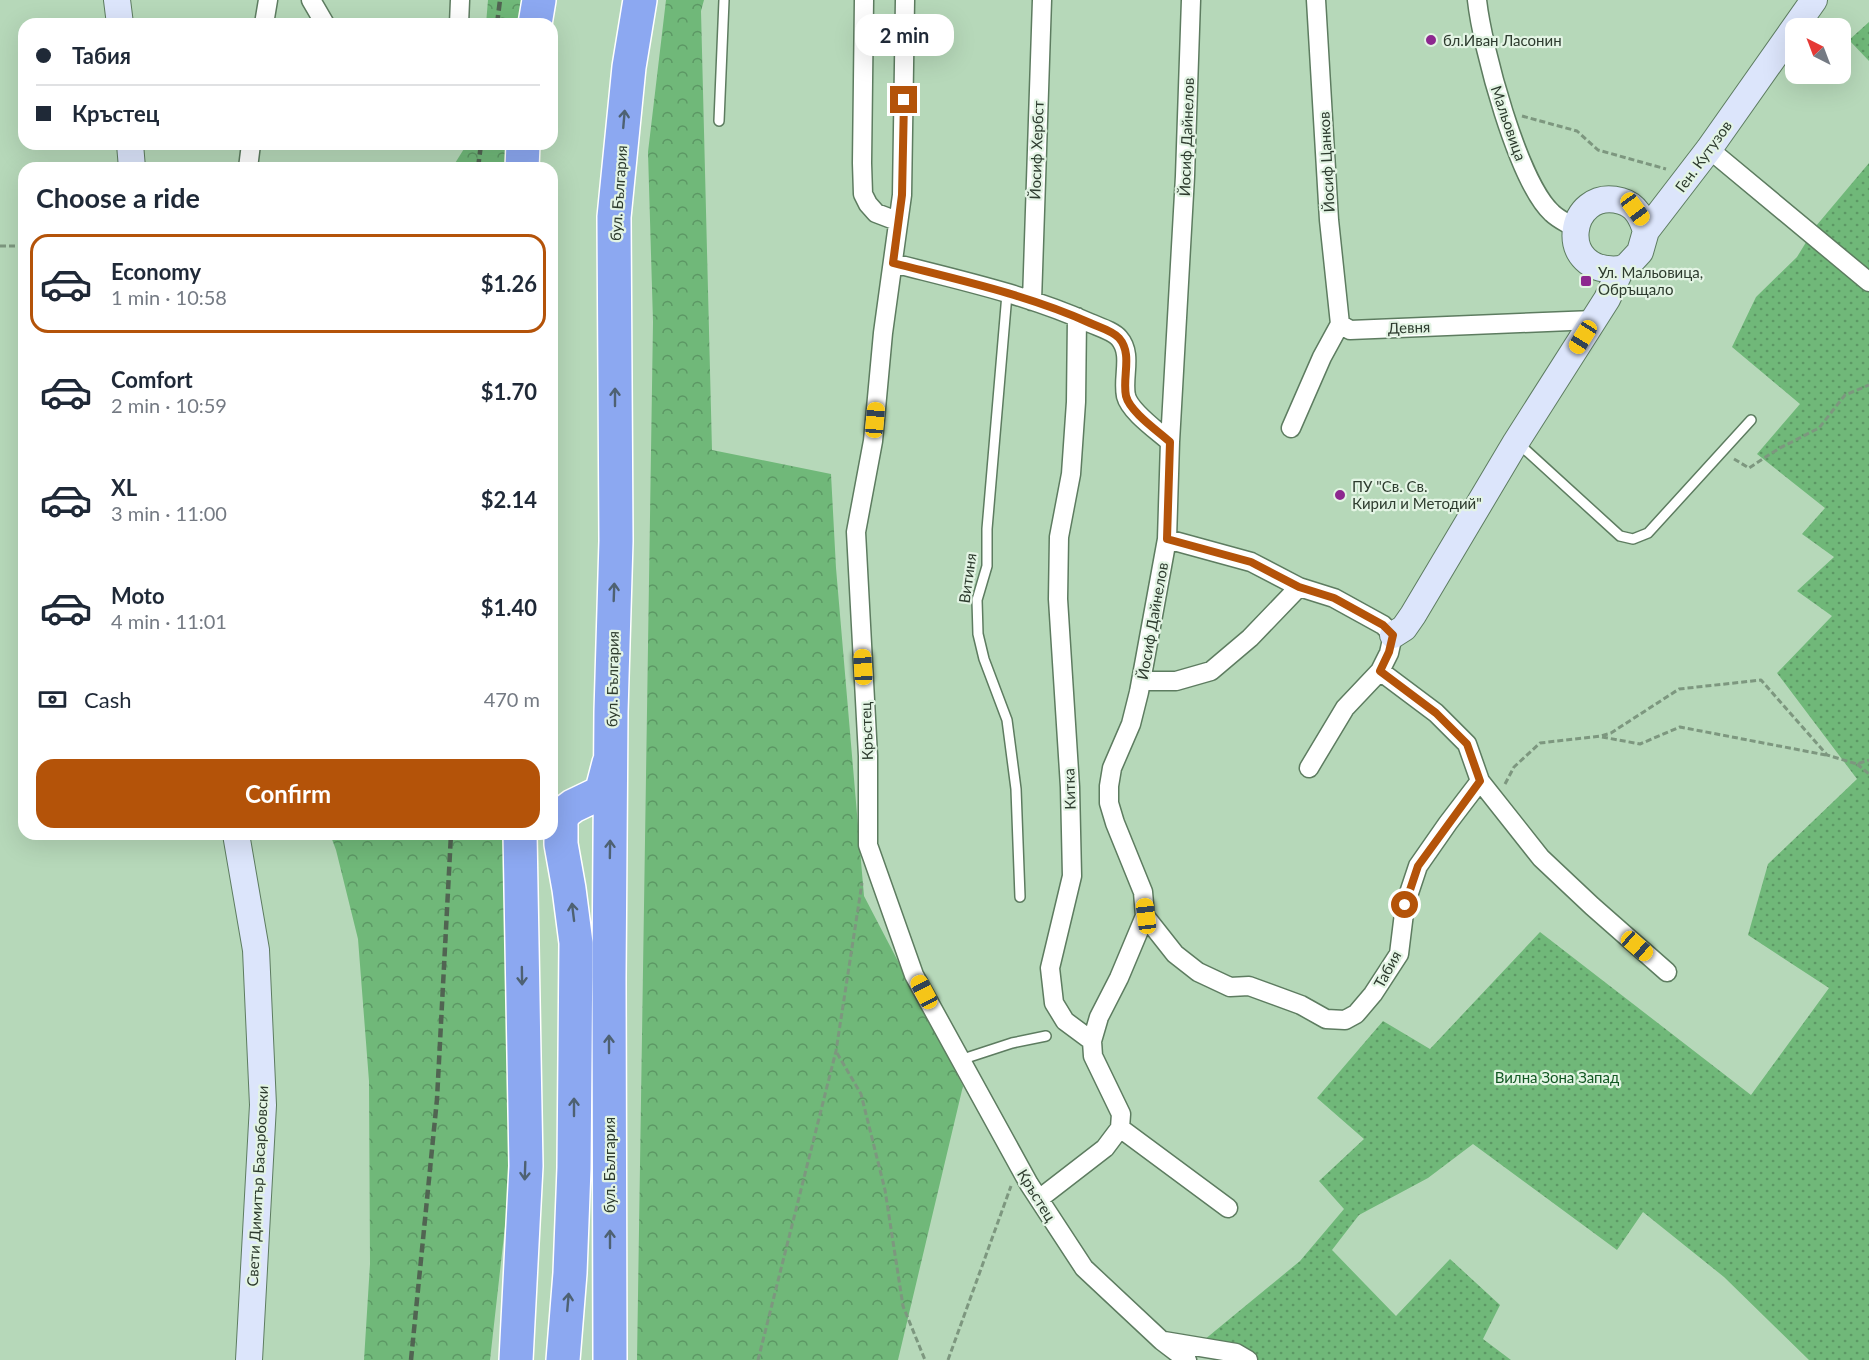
<!DOCTYPE html>
<html lang="en">
<head>
<meta charset="utf-8">
<style>
  :root { --surface:#fff; --page:#f2f2f3; --text:#1f2937; --muted:#747a83; --line:#e0e1e3; --accent:#b45309 }
  body { margin:0; font-family:Lato,sans-serif; background:var(--page); color:var(--text); height:100vh; display:flex; flex-direction:column; font-size:22px; white-space:nowrap }
  * { box-sizing:border-box; margin:0 }
  p { font-size:20px; color:var(--muted) }
  .icon { flex:none; width:33px; height:33px; fill:none; stroke:currentColor; stroke-width:2; stroke-linecap:round; stroke-linejoin:round }
  .map { position:relative; flex:1; overflow:hidden }
  .details { position:absolute; left:18px; top:162px; width:540px; height:678px; display:flex; flex-direction:column; background:var(--surface); border-radius:18px; box-shadow:0 6px 24px #0002 }
  .details>* { flex:none }
  .top-card { position:absolute; left:18px; top:18px; width:540px; height:132px; border-radius:18px; box-shadow:0 6px 24px #0002; display:grid; align-content:center; height:132px; padding:0 18px; background:var(--surface) }
  .needle { width:39px; rotate:318deg }
  .controls { position:absolute; left:1785px; top:18px; display:grid; gap:12px }
  .controls a { display:grid; place-items:center; width:66px; height:66px; border-radius:12px; background:var(--surface); box-shadow:0 6px 24px #0002; font-size:30px }
  .end { position:absolute; width:27px; height:27px; margin:-14px; border:8px solid #b45309; background:#fff; box-shadow:0 0 0 3px #fff }
  .from { border-radius:50% }
  .bubble { position:absolute; height:42px; border-radius:18px; background:var(--surface); box-shadow:0 6px 24px #0002; font-size:20px; font-weight:700; line-height:42px; text-align:center }
  .car { position:absolute; width:18px; height:36px; margin:-18px -9px; border-radius:8px; box-shadow:0 0 4px 2px #0007; background:linear-gradient(#f5c518 24%,#345 0 40%,#f5c518 0 76%,#345 0 86%,#f5c518 0) }
  .top-card b { display:flex; align-items:center; gap:21px; height:57px; font-size:22px }
  .top-card b+b { border-top:2px solid var(--line) }
  .top-card i { width:15px; height:15px; background:var(--text) }
  ul { padding:0; list-style:none }
  li { display:flex; align-items:center; gap:18px; height:99px; margin:0 12px 9px; padding:0 6px; border:3px solid transparent; border-radius:18px }
  li div { flex:1 }
  li b { display:block; font-size:22px }
  li em { font-style:normal; font-weight:700 }
  li.on { border-color:var(--accent) }
  li>.icon { width:54px; height:54px; stroke-width:1.5 }
  h2 { padding:0 18px; font-size:27px; line-height:72px }
  .pay { display:flex; align-items:center; gap:15px; height:66px; padding:0 18px; font-size:22px }
  .pay p { margin-inline-start:auto }
  .action { display:flex; gap:12px; margin-top:auto; padding:12px 18px }
  .action a { flex:1; height:69px; border-radius:18px; background:var(--accent); color:#fff; font-size:24px; font-weight:700; line-height:69px; text-align:center }
  .map>svg:first-child { display:block }
  .forest { fill:url(#forest-crowns) }
  .garden { fill:url(#garden-dots) }
  .lines { fill:none; stroke-linecap:round; stroke-linejoin:round }
  .lane-casing { stroke:#5d7c60; stroke-width:12 }
  .street-casing { stroke:#5d7c60; stroke-width:21 }
  .secondary-casing { stroke:#5d7c60; stroke-width:28 }
  .highway-casing { stroke:#fff; stroke-width:36 }
  .path { stroke:#7d977f; stroke-width:3; stroke-dasharray:6 3; stroke-linecap:butt }
  .lane { stroke:#fff; stroke-width:9 }
  .street { stroke:#fff; stroke-width:18 }
  .secondary { stroke:#dce5fb; stroke-width:26 }
  .highway { stroke:#8ca8f1; stroke-width:33 }
  .rail { stroke:#516452; stroke-width:4.5; stroke-dasharray:9 4.5; stroke-linecap:butt }
  .oneway { stroke:#4e6172 }
  .route { stroke:#b45309; stroke-width:8 }
  .poi-dot { fill:#8d288f; stroke:#e3f4e4; stroke-width:2 }
  .labels { text-anchor:middle; dominant-baseline:central; stroke-width:4.5; stroke-linejoin:round; paint-order:stroke }
  .poi-label { font-size:15px; fill:#2d3b2e; stroke:#e3f4e4; text-anchor:start }
  .street-label { font-size:15px; fill:#2d3b2e; stroke:#e3f4e4 }
  .park-label { font-size:15px; fill:#125823; stroke:#e3f4e4 }
</style>
</head>
<body>
<div class="map">
<svg width="1869" height="1360" viewBox="0 0 1869 1360">
  <defs>
    <pattern id="forest-crowns" width="20" height="18" patternUnits="userSpaceOnUse" patternTransform="scale(1.5)"><rect width="20" height="18" fill="#70b879"/><path d="M2 6a3 3 0 1 1 6 0M12 15a3 3 0 1 1 6 0" fill="none" stroke="#5c9764"/></pattern>
    <pattern id="garden-dots" width="8" height="8" patternUnits="userSpaceOnUse" patternTransform="scale(1.5)"><rect width="8" height="8" fill="#70b879"/><path d="M2 2h.1M6 6h.1" fill="none" stroke="#5c9764" stroke-width="1.8" stroke-linecap="round"/></pattern>
  </defs>
  <rect width="100%" height="100%" fill="#b6d8b9"/>
  <path class="forest" d="M488,0H531L527,24H486Z
    M666,0H704L701,11L712,450L831,474L836,568L864,896L963,1086L898,1360H637L653,322L648,152Z
    M467,144H512L511,168H452Z
    M330,834H511L508,1200L490,1360H364L370,1264L369,1081L358,939L336,850Z"/>
  <path class="garden" d="M1869,22V61L1849,40Z
    M1869,163V1360H1809L1724,1277L1643,1212L1617,1250L1473,1144L1428,1178L1359,1215L1332,1250L1396,1316L1450,1259L1500,1305L1483,1339L1511,1360H1235L1204,1340L1300,1261L1344,1209L1319,1181L1364,1139L1317,1098L1383,1021L1430,1049L1540,932L1751,1095L1829,988L1748,935L1768,864L1857,779L1777,673L1832,616L1797,591L1834,557L1802,534L1825,508L1757,454L1800,404L1732,347L1756,297L1797,257L1816,226Z"/>
  <g class="lines">
    <defs>
      <path id="lane" d="M719,121L724,0
        M1007,294L987,529V566L977,600L978,634L984,659L1007,720L1016,789L1020,897
        M1518,443L1620,536L1633,539L1648,533L1751,420
        M960,1060L1012,1043L1046,1036"/>
      <path id="street" d="M311,0L325,24
        M864,0L862,163L863,194L868,204L876,213L897,221
        M905,0L902,195L883,333L873,441L856,532L868,756V845L914,975L1029,1184L1084,1268L1162,1341L1187,1360
        M1316,0L1329,220L1340,324
        M1477,0C1482,47 1518,182 1552,213C1558,219 1567,223 1575,228
        M264,24L268,0
        M459,24L460,0
        M1709,149L1869,282
        M248,168L251,144
        M893,263C959,280 1028,295 1090,323C1099,327 1113,331 1119,338C1133,354 1122,377 1126,396C1130,412 1158,431 1170,442
        M1032,301L1042,0
        M1291,428L1322,357L1340,324L1350,330L1594,320
        M1167,539L1251,562L1299,587L1334,598L1383,625L1393,635L1389,653L1380,671L1436,713L1467,744L1480,781
        M1141,681H1176L1211,671L1250,638L1299,587
        M1309,768L1345,708L1380,671
        M1145,916L1175,954L1198,972L1230,987L1249,986L1301,1005L1326,1019L1345,1020L1356,1014L1373,994L1399,954L1405,905L1418,866L1448,823L1480,781L1541,858L1592,906L1667,972
        M1092,1041L1099,1017L1119,978L1145,916L1143,892L1115,823L1109,803V786L1112,768L1131,724L1139,692L1167,539L1170,442L1185,176L1191,0
        M1120,1128L1228,1208
        M1039,1199L1105,1148L1120,1128L1121,1114L1093,1056L1092,1041L1065,1021L1054,1003L1050,968L1072,876L1070,787L1058,599L1059,537L1071,474L1076,402L1077,317
        M1164,1341L1236,1353L1248,1360"/>
      <path id="secondary" d="M117,0L120,24
        M130,144L132,168
        M1621,269C1554,276 1567,186 1621,201C1636,205 1642,218 1646,231
        M1393,635L1404,628L1413,615L1516,442L1607,299L1621,269L1627,266L1640,252L1646,231L1709,149L1814,0
        M236,834L256,950L263,1105L249,1360"/>
      <path id="highway" d="M535,24L539,0
        M522,168L523,144
        M516,1360L526,1166L520,834
        M563,1360L570,1273L574,1168L576,943L569,889L561,844V820L565,812L573,806L598,794L602,790L609,763
        M610,1360L609,978L611,712L616,541L614,217L629,67L640,0"/>
    </defs>
    <use href="#lane" class="lane-casing"/>
    <use href="#street" class="street-casing"/>
    <use href="#secondary" class="secondary-casing"/>
    <use href="#highway" class="highway-casing"/>
    <path class="path" d="M1522,116L1577,131L1598,150L1666,169
      M0,246H24
      M1734,459L1749,468L1778,449L1819,428L1845,395L1869,385
      M1602,737L1640,744L1680,727L1826,755
      M1857,764L1869,774
      M1505,784L1514,767L1540,743L1601,736L1611,733L1679,689L1761,680L1827,755L1857,764L1869,760
      M837,1053L861,1094L885,1190L903,1306L925,1360
      M758,1360L836,1051L862,883
      M948,1360L1011,1186"/>
    <use href="#lane" class="lane"/>
    <use href="#street" class="street"/>
    <use href="#secondary" class="secondary"/>
    <use href="#highway" class="highway"/>
    <path class="rail" d="M497,24L500,0
      M478,168L481,144
      M411,1360L437,1099L451,834"/>
  </g>
  <defs><path id="oneway-shaft" d="M-6 0H5M1.5-3L5.5 0L1.5 3" fill="none" stroke-width="1.6" stroke-linecap="round" stroke-linejoin="round" transform="scale(1.5)"/></defs>
  <g class="oneway">
    <use href="#oneway-shaft" transform="translate(624 119) rotate(-85)"/>
    <use href="#oneway-shaft" transform="translate(615 397) rotate(-90)"/>
    <use href="#oneway-shaft" transform="translate(614 592) rotate(-88)"/>
    <use href="#oneway-shaft" transform="translate(610 849) rotate(-89)"/>
    <use href="#oneway-shaft" transform="translate(573 912) rotate(-97)"/>
    <use href="#oneway-shaft" transform="translate(522 976) rotate(89)"/>
    <use href="#oneway-shaft" transform="translate(609 1044) rotate(-90)"/>
    <use href="#oneway-shaft" transform="translate(574 1107) rotate(-90)"/>
    <use href="#oneway-shaft" transform="translate(525 1171) rotate(92)"/>
    <use href="#oneway-shaft" transform="translate(610 1239) rotate(-90)"/>
    <use href="#oneway-shaft" transform="translate(568 1302) rotate(-85)"/>
  </g>
  <g class="lines">
    <path class="route" d="M904,100L902,195L893,263C959,280 1028,295 1090,323C1099,327 1113,331 1119,338C1133,354 1122,377 1126,396C1130,412 1158,431 1170,442L1167,539L1251,562L1299,587L1334,598L1383,625L1393,635L1389,652L1380,671L1436,713L1467,744L1480,781L1418,866L1405,905"/>
  </g>
  <g class="poi-dot">
    <circle cx="1431" cy="40" r="6"/>
    <rect x="1580" y="275" width="12" height="12" rx="3"/>
    <circle cx="1340" cy="495" r="6"/>
  </g>
  <g class="labels">
    <g class="poi-label">
      <text x="1443" y="40">бл.Иван Ласонин</text>
      <text x="1598" y="272">Ул. Мальовица,<tspan x="1598" dy="17">Обръщало</tspan></text>
      <text x="1352" y="486">ПУ "Св. Св.<tspan x="1352" dy="17">Кирил и Методий"</tspan></text>
    </g>
    <g class="street-label">
      <text transform="translate(1509 123) rotate(71)">Мальовица</text>
      <text transform="translate(1186 137) rotate(-88)">Йосиф Дайнелов</text>
      <text transform="translate(1036 150) rotate(-88)">Йосиф Хербст</text>
      <text transform="translate(1703 156) rotate(-54)">Ген. Кутузов</text>
      <text transform="translate(1326 162) rotate(-93)">Йосиф Цанков</text>
      <text transform="translate(618 193) rotate(-86)">бул. България</text>
      <text transform="translate(1409 327) rotate(-2)">Девня</text>
      <text transform="translate(967 578) rotate(-82)">Витиня</text>
      <text transform="translate(1152 621) rotate(-80)">Йосиф Дайнелов</text>
      <text transform="translate(612 679) rotate(-89)">бул. България</text>
      <text transform="translate(866 731) rotate(-92)">Кръстец</text>
      <text transform="translate(1069 789) rotate(-92)">Китка</text>
      <text transform="translate(1387 969) rotate(-61)">Табия</text>
      <text transform="translate(609 1165) rotate(-90)">бул. България</text>
      <text transform="translate(257 1186) rotate(-87)">Свети Димитър Басарбовски</text>
      <text transform="translate(1037 1195) rotate(58)">Кръстец</text>
    </g>
    <g class="park-label">
      <text x="1557" y="1077">Вилна Зона Запад</text>
    </g>
  </g>
</svg>
<div class="controls">
<a><svg class="needle" viewBox="-14 -14 28 28"><path d="M0-13l5 13h-10z" fill="#e53935"/><path d="M0 13l5-13h-10z" fill="#747a83"/></svg></a>
</div>
<i class="end from" style="left:1405px;top:905px"></i>
<i class="end" style="left:904px;top:100px"></i>
<div class="bubble" style="left:855px;top:14px;width:99px">2 min</div>
<i class="car" style="left:1635px;top:209px;rotate:144deg"></i>
<i class="car" style="left:1583px;top:337px;rotate:212deg"></i>
<i class="car" style="left:875px;top:420px;rotate:5deg"></i>
<i class="car" style="left:863px;top:667px;rotate:357deg"></i>
<i class="car" style="left:1146px;top:916px;rotate:353deg"></i>
<i class="car" style="left:1637px;top:946px;rotate:131deg"></i>
<i class="car" style="left:924px;top:992px;rotate:332deg"></i>
<div class="top-card">
<b><i class="from"></i>Табия</b>
<b><i></i>Кръстец</b>
</div>
<section class="details">
<h2>Choose a ride</h2>
<ul>
<li class="on"><svg class="icon" aria-label="car" viewBox="0 0 24 24"><path d="M5 17H2v-5l4-1 3-4h7l3 4 3 1v5h-3M9 17h6M6 11h13"/><circle cx="7" cy="17" r="2"/><circle cx="17" cy="17" r="2"/></svg><div><b>Economy</b><p>1 min · 10:58</p></div><em>$1.26</em></li>
<li><svg class="icon" aria-label="car" viewBox="0 0 24 24"><path d="M5 17H2v-5l4-1 3-4h7l3 4 3 1v5h-3M9 17h6M6 11h13"/><circle cx="7" cy="17" r="2"/><circle cx="17" cy="17" r="2"/></svg><div><b>Comfort</b><p>2 min · 10:59</p></div><em>$1.70</em></li>
<li><svg class="icon" aria-label="car" viewBox="0 0 24 24"><path d="M5 17H2v-5l4-1 3-4h7l3 4 3 1v5h-3M9 17h6M6 11h13"/><circle cx="7" cy="17" r="2"/><circle cx="17" cy="17" r="2"/></svg><div><b>XL</b><p>3 min · 11:00</p></div><em>$2.14</em></li>
<li><svg class="icon" aria-label="car" viewBox="0 0 24 24"><path d="M5 17H2v-5l4-1 3-4h7l3 4 3 1v5h-3M9 17h6M6 11h13"/><circle cx="7" cy="17" r="2"/><circle cx="17" cy="17" r="2"/></svg><div><b>Moto</b><p>4 min · 11:01</p></div><em>$1.40</em></li>
</ul>
<div class="pay"><svg class="icon" aria-label="cash" viewBox="0 0 24 24"><path d="M3 7h18v10H3z"/><circle cx="12" cy="12" r="2"/></svg>Cash<p>470 m</p></div>
<div class="action"><a>Confirm</a></div>
</section>
</div>
</body>
</html>
